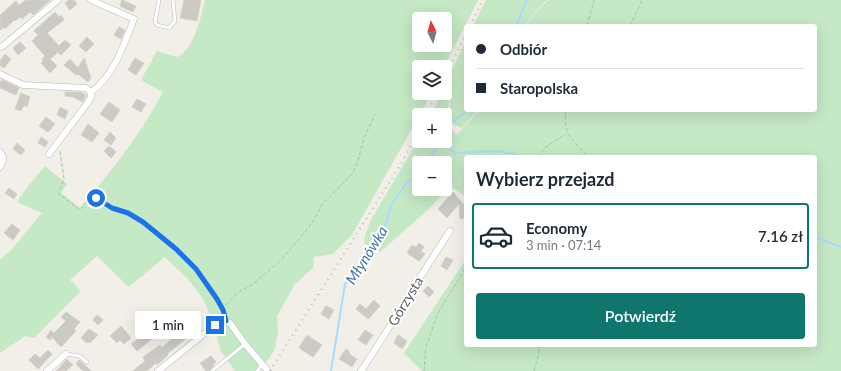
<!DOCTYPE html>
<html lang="pl">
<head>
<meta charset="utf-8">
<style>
  :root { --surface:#fff; --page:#f6f6f7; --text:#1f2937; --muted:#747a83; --line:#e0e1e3; --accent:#0f766e }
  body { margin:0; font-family:Lato,sans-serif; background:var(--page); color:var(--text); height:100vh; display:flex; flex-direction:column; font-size:15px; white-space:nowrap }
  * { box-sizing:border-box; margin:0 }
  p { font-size:13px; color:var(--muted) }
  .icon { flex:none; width:22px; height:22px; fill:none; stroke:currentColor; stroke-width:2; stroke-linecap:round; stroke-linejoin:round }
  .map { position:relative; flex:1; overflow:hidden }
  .panel { position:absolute; left:464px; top:155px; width:353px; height:192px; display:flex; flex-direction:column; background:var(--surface); border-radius:4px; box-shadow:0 4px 16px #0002 }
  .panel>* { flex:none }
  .top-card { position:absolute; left:464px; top:24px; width:353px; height:88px; border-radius:4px; box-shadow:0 4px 16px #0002; display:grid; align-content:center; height:88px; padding:0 12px; background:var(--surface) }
  .needle { width:26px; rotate:354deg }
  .buttons { position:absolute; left:412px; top:12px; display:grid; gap:8px }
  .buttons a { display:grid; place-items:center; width:40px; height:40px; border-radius:4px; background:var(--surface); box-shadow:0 4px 16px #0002; font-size:20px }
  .end { position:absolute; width:18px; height:18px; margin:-9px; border:5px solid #1a73e8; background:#fff; box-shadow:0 0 0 2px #fff }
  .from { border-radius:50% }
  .bubble { position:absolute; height:28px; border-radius:4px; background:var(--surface); box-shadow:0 4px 16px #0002; font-size:13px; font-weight:600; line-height:28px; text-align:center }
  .top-card b { display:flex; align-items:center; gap:14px; height:38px; font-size:15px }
  .top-card b+b { border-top:1px solid var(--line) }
  .top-card i { width:10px; height:10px; background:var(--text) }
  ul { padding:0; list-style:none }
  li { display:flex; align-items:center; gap:12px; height:66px; margin:0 8px 6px; padding:0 4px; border:2px solid transparent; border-radius:4px }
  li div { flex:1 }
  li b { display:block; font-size:15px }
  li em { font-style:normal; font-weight:600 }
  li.active { border-color:var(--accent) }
  li>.icon { width:36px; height:36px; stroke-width:1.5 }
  h2 { padding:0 12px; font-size:18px; line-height:48px }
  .cta { display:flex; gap:8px; margin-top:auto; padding:8px 12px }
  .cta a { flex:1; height:46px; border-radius:4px; background:var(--accent); color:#fff; font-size:16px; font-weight:600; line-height:46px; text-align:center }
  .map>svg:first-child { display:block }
  .green { fill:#c5e8c5; fill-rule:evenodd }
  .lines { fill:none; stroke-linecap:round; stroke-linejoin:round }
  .stream { stroke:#aadaff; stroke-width:2 }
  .building { fill:#cccac5; stroke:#d6d1c6 }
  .service-casing { stroke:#b5b8bc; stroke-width:4 }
  .minor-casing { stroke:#b5b8bc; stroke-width:7 }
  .path { stroke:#9cc7a9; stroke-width:1; stroke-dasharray:4 2; stroke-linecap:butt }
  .service { stroke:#fff; stroke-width:3 }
  .minor { stroke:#fff; stroke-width:6 }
  .rail { stroke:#b6b7b8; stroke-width:2; stroke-dasharray:1 5; stroke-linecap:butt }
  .route { stroke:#1a73e8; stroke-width:5 }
  .labels { text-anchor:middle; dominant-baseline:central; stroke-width:4; stroke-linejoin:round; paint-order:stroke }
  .street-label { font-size:14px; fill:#5f6368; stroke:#fff }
  .water-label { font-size:15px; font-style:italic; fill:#4174aa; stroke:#fff }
</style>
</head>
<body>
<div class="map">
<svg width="841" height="371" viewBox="0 0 841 371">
  <rect width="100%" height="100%" fill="#f1efe8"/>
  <path class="green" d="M205,0H478L444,67H419V93H432L352,235L333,254L314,257L313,268L295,284L277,316L278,332L275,348L270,357L258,371H235L221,351L208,309L201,296L187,278L165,257L129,287L97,256L70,280L81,291L34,338L25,336L0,353V260L13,248L42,213L17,202L28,186L45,166L67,184L61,193L80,208C111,172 141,134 163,92L141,80L157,51L177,57C194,50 201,16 205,0ZM419,19H445V45H419Z
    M486,0H547L533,14L525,26H473Z
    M549,0H841V371H422L404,353L466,259V345H815V157H466V197L450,186L429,209L380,252L374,247L364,244L365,235L371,220L419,138V141H445V115H431L441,93H445V84L466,40V110H478L462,128L450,123V96L446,124L457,135L479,110H815V26H526L533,15ZM419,163H445V189H419Z"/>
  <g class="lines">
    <path class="stream" d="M516,26L527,0
      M445,133L451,123L468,110
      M442,141L455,153C473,153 504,147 519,157
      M427,163L440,141
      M815,237L841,247
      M331,371L345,284L386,224L392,203L406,184L419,173"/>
  </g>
  <path class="building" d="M26,0H50L33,15L30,12L22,19L20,17L15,21L14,20L5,29L4,27L0,30V15L16,1L19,5Z
    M69,0H74L77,4L70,10L65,3Z
    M122,0L136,6L133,12L120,6Z
    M184,0H201L197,21L180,18Z
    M55,12L59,17L61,15L64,20L47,33L59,46L65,40L71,45L61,55L58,52L50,59L57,66L50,73L41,63L43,61L42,59L45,56L32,41L38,35L34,31Z
    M119,27L125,30L121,39L114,35Z
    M87,37L94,44L86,52L79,46Z
    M20,42L26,48L18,55L13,48Z
    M5,54L11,59L4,68L0,65V61Z
    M84,58L91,78L88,82L78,74L76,75L64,65L70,59L78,68Z
    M135,58L144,63L136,75L128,70Z
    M2,80L19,88L16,95L0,88V82Z
    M65,92H80L86,95L83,102L73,97L65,96Z
    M21,93L30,97L27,107L24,105L21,111L15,109Z
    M137,99L146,104L141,112L132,107Z
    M109,102L120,110L112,122L100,114Z
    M60,107L68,111L65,119L57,115Z
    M46,117L55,124L48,132L39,126Z
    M88,124L99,133L92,142L81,135Z
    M110,132L116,138L111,145L104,140Z
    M41,137L48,142L45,147L38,143Z
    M17,143L25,150L21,155L13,149Z
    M109,146L116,152L111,158L104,151Z
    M9,188L17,194L14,199L5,193Z
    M453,192L466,207V218L460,219L459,204L447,218L438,209Z
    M12,224L20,230L13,240L4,233Z
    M419,243L424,247L421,251L425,254L419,261L407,253L412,245L416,247Z
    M446,257L453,260L447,270L441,266Z
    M428,286L434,292L429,297L423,291Z
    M374,300L380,306L368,319L356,309L360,304L366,309Z
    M326,306L334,310L329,319L321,314Z
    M66,312L80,322L74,329L76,331L61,347L52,337L50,340L46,337L51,330L54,333L66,321L61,317Z
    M97,315L103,320L98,325L93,320Z
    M154,315L159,320L150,327L146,322Z
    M193,319L200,327L167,354L168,355L157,365L156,363L147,371H133L145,361L143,357L160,345L162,348Z
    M121,326L131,338L124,344L120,340L117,343L110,336Z
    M89,329L98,335L90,343L89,342L87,343L81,338Z
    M365,330L373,335L366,345L358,340Z
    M149,331L154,337L137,351L131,344Z
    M307,335L322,345L313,357L299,348Z
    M398,335L407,341L402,349L394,343Z
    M346,349L350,352L349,354L357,359L352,367L339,359Z
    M48,350L52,354L38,369L29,360L35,354L40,358Z
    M211,356L216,362L213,364L214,365L209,371H206L200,363Z
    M67,359L73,365L66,371H56Z
    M79,360L81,361L91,371H83L76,364Z"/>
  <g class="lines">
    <defs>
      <path id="service" d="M159,0L155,22L157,25L169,28L175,21L173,0
        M93,196L112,208L128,213L143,222L177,249L196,269L216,298L224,311L226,321
        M66,354L79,356L87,362
        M212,371L245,344
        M257,371L262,365"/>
      <path id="minor" d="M0,47L3,46L58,0
        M0,74L23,85L86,88L91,92
        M91,92C114,76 124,44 134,19L91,0
        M0,152C5,157 3,161 0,167
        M49,154L89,101L91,97V92
        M47,371L66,354
        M158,371L215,325L225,321L230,323L245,344L268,371
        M361,371C392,325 419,277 450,231"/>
    </defs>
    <use href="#service" class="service-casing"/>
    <use href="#minor" class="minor-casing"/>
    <path class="path" d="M587,26L594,0
      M630,26L642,0
      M566,110C562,135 573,140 588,157
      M60,151L64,179L59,192V194L80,210L88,200
      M537,157L547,146L566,134
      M226,305L236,294L253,284L280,261L305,232L314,220L321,206L352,174L358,161L364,138L375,114
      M424,371L426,347L438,313L466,267
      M534,371L539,353V345"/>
    <use href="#service" class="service"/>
    <use href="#minor" class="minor"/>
    <path class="rail" d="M470,26L483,0
      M445,77L466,34
      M426,115L437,93
      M270,371L404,159L419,129"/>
  </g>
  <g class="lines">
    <path class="route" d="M96,198L112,208L128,213L143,222L176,249L196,269L217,299L223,310L226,321L215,325"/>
  </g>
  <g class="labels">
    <g class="street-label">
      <text transform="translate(405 301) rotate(-59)">Górzysta</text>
    </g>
    <g class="water-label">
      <text transform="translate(366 255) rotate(-58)">Młynówka</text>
    </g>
  </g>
</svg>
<div class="buttons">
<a><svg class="needle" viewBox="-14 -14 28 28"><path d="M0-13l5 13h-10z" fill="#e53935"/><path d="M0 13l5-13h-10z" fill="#747a83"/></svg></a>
<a><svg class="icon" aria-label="layers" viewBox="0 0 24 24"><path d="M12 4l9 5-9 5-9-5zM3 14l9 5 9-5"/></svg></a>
<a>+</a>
<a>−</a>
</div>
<i class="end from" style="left:96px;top:198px"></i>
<i class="end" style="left:215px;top:325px"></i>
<div class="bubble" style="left:135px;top:311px;width:66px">1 min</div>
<div class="top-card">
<b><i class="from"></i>Odbiór</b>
<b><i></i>Staropolska</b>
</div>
<section class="panel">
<h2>Wybierz przejazd</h2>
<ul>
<li class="active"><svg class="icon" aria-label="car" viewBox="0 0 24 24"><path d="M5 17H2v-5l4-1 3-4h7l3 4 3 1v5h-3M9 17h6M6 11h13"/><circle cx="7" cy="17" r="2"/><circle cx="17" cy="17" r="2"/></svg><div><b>Economy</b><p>3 min · 07:14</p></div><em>7.16 zł</em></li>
</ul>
<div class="cta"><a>Potwierdź</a></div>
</section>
</div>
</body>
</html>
